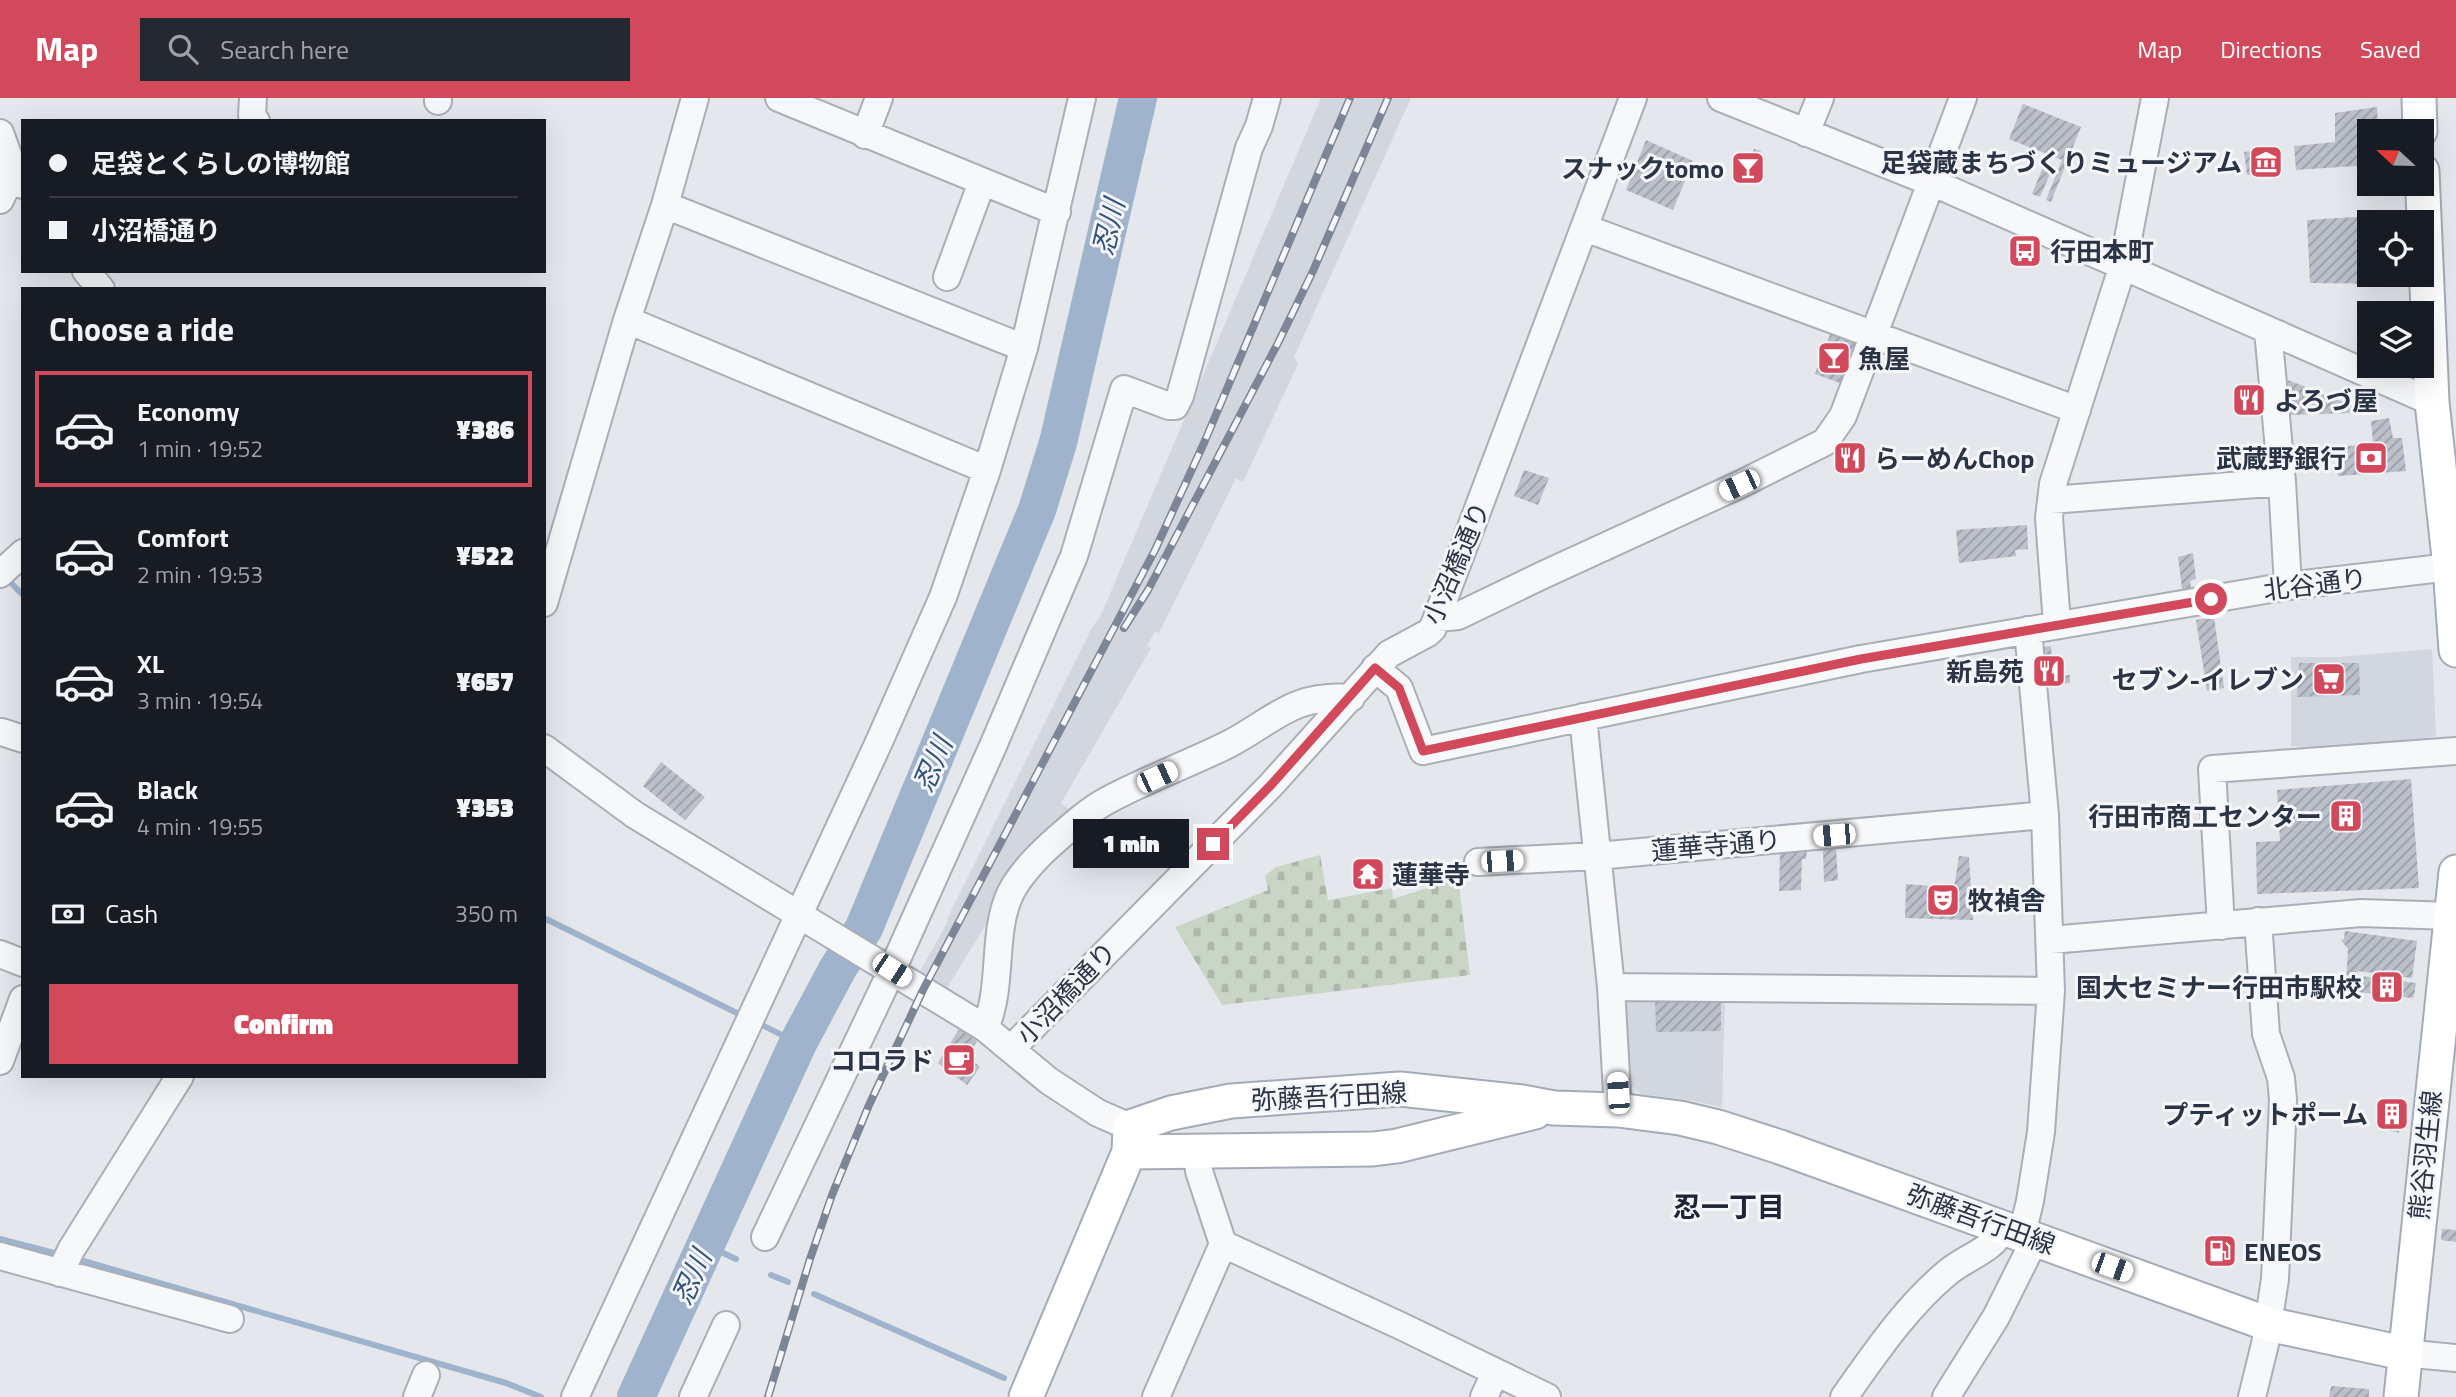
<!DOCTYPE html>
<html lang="en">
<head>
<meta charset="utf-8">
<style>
  :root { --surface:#171b24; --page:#242831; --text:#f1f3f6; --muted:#9ea1a6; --line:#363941; --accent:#d1495b }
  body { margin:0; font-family:"Titillium Web","Noto Sans JP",sans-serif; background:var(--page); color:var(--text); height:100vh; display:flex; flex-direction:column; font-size:26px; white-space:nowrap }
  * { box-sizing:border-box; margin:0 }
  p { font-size:23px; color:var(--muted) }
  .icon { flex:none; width:38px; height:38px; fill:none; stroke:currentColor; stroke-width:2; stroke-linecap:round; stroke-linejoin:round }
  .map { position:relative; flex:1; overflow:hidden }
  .sheet { position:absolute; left:21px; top:189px; width:525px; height:791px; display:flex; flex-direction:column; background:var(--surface); border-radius:0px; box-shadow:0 7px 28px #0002 }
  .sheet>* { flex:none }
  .top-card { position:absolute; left:21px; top:21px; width:525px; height:154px; border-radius:0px; box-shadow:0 7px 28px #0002; display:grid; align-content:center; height:154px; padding:0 28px; background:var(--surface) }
  .needle { width:46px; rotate:292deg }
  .tools { position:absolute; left:2357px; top:21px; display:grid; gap:14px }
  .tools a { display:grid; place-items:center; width:77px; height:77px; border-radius:0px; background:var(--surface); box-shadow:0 7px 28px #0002; font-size:35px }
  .end { position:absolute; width:32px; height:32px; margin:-16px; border:9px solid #d1495b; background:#fff; box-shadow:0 0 0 4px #fff }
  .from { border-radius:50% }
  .bubble { position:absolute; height:49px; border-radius:0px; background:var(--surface); box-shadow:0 7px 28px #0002; font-size:23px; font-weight:800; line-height:49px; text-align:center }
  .car { position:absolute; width:21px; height:42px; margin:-21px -10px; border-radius:9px; box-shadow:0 0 5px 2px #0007; background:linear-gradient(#fff 24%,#345 0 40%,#fff 0 76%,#345 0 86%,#fff 0) }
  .top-card b { display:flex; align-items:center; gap:24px; height:66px; font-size:26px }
  .top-card b+b { border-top:2px solid var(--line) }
  .top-card i { width:18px; height:18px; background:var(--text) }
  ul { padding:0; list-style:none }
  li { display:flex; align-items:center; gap:21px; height:116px; margin:0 14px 10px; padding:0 14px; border:4px solid transparent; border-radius:0px }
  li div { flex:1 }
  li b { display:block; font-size:26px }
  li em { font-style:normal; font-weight:800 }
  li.on { border-color:var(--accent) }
  li>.icon { width:63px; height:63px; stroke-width:1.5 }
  h2 { padding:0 28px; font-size:32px; line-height:84px }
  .pay { display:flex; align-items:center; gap:18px; height:77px; padding:0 28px; font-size:26px }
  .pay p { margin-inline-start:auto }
  .cta { display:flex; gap:14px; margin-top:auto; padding:14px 28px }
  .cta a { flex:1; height:80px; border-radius:0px; background:var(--accent); color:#fff; font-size:28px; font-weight:800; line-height:80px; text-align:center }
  header { display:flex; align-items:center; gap:42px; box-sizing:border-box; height:98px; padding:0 35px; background:var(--accent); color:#fff }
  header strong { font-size:33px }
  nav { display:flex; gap:38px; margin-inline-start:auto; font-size:24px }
  .search { width:490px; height:63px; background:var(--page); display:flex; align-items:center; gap:18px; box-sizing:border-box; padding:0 24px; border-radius:0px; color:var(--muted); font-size:26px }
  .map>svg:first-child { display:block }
  .built { fill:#d2d6de }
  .cemetery { fill:url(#cemetery-stones) }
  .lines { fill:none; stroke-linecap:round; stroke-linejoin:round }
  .stream { stroke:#9fb4cc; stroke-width:6 }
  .river { stroke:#9fb4cc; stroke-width:38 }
  .building { fill:url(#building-hatch) }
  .minor-casing { stroke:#a9aeb7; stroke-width:30 }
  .major-casing { stroke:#a3abb8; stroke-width:37 }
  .minor { stroke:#f7f8fa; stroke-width:26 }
  .major { stroke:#fff; stroke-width:33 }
  .rail-casing { stroke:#7d8696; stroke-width:8 }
  .rail { stroke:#f4f6f9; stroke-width:5; stroke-dasharray:16; stroke-linecap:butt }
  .route { stroke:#d1495b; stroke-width:9 }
  .labels { text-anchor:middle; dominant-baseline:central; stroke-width:6; stroke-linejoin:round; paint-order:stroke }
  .poi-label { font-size:26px; font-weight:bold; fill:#2b3445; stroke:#f4f6f9; text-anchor:end }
  .street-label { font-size:26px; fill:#2b3445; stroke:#f4f6f9 }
  .water-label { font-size:28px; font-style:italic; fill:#34527a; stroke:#f4f6f9 }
  .neighbourhood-label { font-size:28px; font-weight:bold; fill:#1d2536; stroke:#f4f6f9 }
</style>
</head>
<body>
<header>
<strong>Map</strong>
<div class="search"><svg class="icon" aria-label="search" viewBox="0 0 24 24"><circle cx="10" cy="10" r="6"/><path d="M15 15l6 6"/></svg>Search here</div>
<nav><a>Map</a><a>Directions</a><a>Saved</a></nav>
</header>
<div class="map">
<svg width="2456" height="1299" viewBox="0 0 2456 1299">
  <defs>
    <pattern id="cemetery-stones" width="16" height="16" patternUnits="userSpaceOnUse" patternTransform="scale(1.75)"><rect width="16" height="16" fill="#c9d6c5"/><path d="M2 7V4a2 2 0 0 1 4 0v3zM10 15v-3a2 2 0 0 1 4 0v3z" fill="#adb8ab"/></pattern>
    <pattern id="building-hatch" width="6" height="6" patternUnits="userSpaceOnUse" patternTransform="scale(1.75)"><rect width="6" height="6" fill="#bbc0ca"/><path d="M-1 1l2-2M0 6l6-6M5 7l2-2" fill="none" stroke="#989da6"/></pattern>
  </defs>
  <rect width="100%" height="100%" fill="#e4e7ec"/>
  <path class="built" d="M1321,0H1411L1294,259L1298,266L1243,384L1236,380L1159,535L1155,533L1147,548L1151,550L1061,705L1071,713L1026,751L1014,766L990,820L945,893L918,877L948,823L947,821L1093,528L1101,517Z
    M2432,551L2436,638L2384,648L2333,650L2291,648V559H2339Z
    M1623,897H1725L1722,1009L1694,1003L1641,996L1628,984Z"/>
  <path class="cemetery" d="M1320,757L1328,802L1392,790L1393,801L1458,780L1470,877L1222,907L1175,829L1268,792L1265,778L1276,769Z"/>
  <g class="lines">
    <path class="stream" d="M6,480L23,497
      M544,820L743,918
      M756,924L798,945
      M0,1141L62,1157
      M704,1146L736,1161
      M73,1160L506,1285L541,1299
      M771,1177L788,1184
      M814,1196L1004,1280"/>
    <path class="river" d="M636,1299L798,945L838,870L864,830L1037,412L1058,345L1138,0"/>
  </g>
  <path class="building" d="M2023,6L2081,29L2051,104L2046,102L2062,62L2009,41Z
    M2377,9L2378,33H2370V67L2296,72L2294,48L2335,44V15Z
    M1646,42L1693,63L1673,112L1626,92Z
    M2277,50L2278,74L2247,77L2244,54Z
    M1754,51L1761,53L1748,86L1740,84Z
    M2045,64L2054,67L2040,99L2032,96Z
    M2387,117L2388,124H2370V177H2393L2394,186L2310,185L2307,122Z
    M1831,234L1856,244L1840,285L1815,276Z
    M2288,282L2354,308L2351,315L2290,317Z
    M2258,295L2260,308L2243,310L2241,297Z
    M2389,320L2393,340H2402L2406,373L2338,378L2335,350L2373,345L2371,323Z
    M1854,345L1864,365L1844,373L1836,354Z
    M1524,372L1549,380L1538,407L1514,398Z
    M2027,427L2028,451L2015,452L2016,458L1959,465L1956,432Z
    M2193,455L2196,481L2190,483L2192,496L2183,498L2178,459Z
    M2214,519L2224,590L2207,593L2196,522Z
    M2051,548L2052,567H2059L2058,577H2070V585L2041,588L2037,550Z
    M2299,565H2359L2360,597L2297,599Z
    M661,664L705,699L685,722L643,688Z
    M2411,681L2419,790L2257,796L2256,744L2280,743L2277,692Z
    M1780,750H1807L1806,761H1802L1801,792L1779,793Z
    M1836,750L1838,782L1824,784L1823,751Z
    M1959,758L1969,759L1973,822L1905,820L1906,786L1954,790Z
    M2345,833L2417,843L2412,880L2358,873L2356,887L2346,885L2348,851L2341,842L2344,841Z
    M2361,878L2416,885L2414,898L2412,900L2359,894Z
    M1721,900V933L1656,934L1655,902Z
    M959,931L977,943L968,958L980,969L967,987L938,965Z
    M2385,1006L2402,1007L2399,1035L2382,1030Z
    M2442,1131L2456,1132V1144L2441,1142Z
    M2331,1288L2369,1291V1299H2329Z"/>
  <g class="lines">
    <defs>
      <path id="minor" d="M253,0L252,18L256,23
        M779,0L1057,114
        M1721,0L1945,90L2432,304
        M438,3V0
        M0,35L14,73L23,87
        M1806,35L1820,0
        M865,37L879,0
        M0,102L14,73
        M665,107L1024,250
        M1585,130L2077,312
        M86,173L101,191
        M947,179L982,84
        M627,222L987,372
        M2268,232L2282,384L2288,488
        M2051,402L2282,384
        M0,476L23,455
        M544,505L627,222L665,107L695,0
        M1438,520L1458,518L1543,477L1739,387L1825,344L1843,318L1963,0
        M2057,526L2049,420L2053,386L2123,167L2155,0
        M1375,570L1399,590L1423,653L1861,561L2288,488L2450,469
        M1583,619L1611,889L1618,1012
        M2,634L23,641
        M544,650L635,717L985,930L1049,983L1098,1015L1130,1029
        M1478,764L1597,758L2045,717
        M2221,828L2212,671L2456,653
        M2051,842L2361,815L2452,818
        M0,856L23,865
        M1611,889L2051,893
        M985,930C1004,887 991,835 1011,794C1020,777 1035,761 1049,748C1067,732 1086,714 1108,702C1147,681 1189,666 1229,646C1276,621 1292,596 1351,600
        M1011,951L1271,687L1389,556L1428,535L1433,530L1633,0
        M0,963L23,901
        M1197,1054L1199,1073L1223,1146L1401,1228L1547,1299
        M2022,1136L2030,1103L2041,1034L2051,893L2045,717L2028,532
        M765,1139L892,872L993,648L1074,458L1124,291L1169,308H1175L1180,298L1249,50L1259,28L1267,0
        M0,1158L230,1221
        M60,1175L71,1152L180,978
        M2403,1255L2456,1260
        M417,1299L426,1277
        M575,1299L879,644L943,499L987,372L1024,250L1082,0
        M693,1299L726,1227
        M1156,1299L1223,1146
        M1484,1299L1495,1275
        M1844,1299C1874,1257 1906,1209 1947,1175C1967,1158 1991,1154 2004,1130
        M1946,1299L1996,1219L2035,1141
        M2252,1299L2265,1246L2275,1181L2283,1002L2281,980L2266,936L2258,823"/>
      <path id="major" d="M2419,0L2420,33
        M2422,73L2432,304L2450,469L2456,552
        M1129,1054L1373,1051L1397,1048L1535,1014
        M1026,1299L1129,1054L1130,1029L1171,1015L1231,1003L1400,991L1522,1004L1554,1010L1618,1012L1680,1020L1718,1029L1780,1049L2268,1226L2403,1255
        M2401,1299L2456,774"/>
    </defs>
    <use href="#minor" class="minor-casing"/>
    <use href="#major" class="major-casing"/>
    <use href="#minor" class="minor"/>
    <use href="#major" class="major"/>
    <defs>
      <path id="rail" d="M1124,530L1148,492L1278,245L1313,173L1388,0
        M768,1299L810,1161L832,1097L869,1007L923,892L1155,452L1204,345L1350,0"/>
    </defs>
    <use href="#rail" class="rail-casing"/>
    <use href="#rail" class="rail"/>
  </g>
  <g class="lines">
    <path class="route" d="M1213,746L1271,687L1375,570L1399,590L1423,653L1861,561L2211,501"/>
  </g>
  <defs>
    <symbol id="museum-square" viewBox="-11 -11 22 22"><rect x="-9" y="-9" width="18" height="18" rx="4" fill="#d1495b" stroke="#f4f6f9"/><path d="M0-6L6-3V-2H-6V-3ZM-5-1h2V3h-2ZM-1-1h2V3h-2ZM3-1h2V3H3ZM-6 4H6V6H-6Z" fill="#fff"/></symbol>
    <symbol id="bar-square" viewBox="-11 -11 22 22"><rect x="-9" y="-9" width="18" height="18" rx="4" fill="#d1495b" stroke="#f4f6f9"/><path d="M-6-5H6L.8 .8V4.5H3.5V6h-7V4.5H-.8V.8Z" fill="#fff"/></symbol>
    <symbol id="bus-square" viewBox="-11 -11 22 22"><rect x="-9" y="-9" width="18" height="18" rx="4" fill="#d1495b" stroke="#f4f6f9"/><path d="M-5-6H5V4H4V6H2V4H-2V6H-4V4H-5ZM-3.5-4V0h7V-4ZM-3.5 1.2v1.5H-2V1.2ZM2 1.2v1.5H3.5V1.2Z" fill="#fff"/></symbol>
    <symbol id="restaurant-square" viewBox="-11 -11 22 22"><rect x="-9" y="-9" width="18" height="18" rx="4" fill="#d1495b" stroke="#f4f6f9"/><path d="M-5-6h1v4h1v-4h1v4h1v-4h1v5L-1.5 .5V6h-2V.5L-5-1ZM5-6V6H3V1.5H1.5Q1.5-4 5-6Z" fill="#fff"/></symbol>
    <symbol id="bank-square" viewBox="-11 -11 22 22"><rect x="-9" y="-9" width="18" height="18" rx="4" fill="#d1495b" stroke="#f4f6f9"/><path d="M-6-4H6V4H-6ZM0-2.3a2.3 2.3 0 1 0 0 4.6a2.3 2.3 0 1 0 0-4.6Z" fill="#fff"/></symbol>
    <symbol id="supermarket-square" viewBox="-11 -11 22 22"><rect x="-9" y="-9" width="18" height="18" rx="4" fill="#d1495b" stroke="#f4f6f9"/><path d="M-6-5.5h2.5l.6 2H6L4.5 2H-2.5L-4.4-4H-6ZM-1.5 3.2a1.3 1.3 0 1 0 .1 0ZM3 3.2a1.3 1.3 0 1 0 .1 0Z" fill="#fff"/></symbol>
    <symbol id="building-square" viewBox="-11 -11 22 22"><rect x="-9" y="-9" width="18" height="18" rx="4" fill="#d1495b" stroke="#f4f6f9"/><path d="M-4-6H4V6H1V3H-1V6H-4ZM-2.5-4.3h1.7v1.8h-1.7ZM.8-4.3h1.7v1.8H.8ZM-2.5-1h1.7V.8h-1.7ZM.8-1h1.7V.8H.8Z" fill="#fff"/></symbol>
    <symbol id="temple-square" viewBox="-11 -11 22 22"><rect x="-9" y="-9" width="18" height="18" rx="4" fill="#d1495b" stroke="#f4f6f9"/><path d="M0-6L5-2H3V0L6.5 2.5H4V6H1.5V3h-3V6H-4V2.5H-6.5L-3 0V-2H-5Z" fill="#fff"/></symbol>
    <symbol id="theatre-square" viewBox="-11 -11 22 22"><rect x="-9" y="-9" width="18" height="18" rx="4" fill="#d1495b" stroke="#f4f6f9"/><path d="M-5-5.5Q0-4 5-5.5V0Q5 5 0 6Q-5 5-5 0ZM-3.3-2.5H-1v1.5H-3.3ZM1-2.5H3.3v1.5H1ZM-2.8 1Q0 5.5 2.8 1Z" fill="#fff"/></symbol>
    <symbol id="cafe-square" viewBox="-11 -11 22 22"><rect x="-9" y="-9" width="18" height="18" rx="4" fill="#d1495b" stroke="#f4f6f9"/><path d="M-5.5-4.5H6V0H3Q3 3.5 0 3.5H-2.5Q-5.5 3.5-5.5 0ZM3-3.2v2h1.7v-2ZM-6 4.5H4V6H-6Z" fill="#fff"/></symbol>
    <symbol id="fuel-square" viewBox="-11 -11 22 22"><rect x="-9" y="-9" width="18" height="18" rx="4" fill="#d1495b" stroke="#f4f6f9"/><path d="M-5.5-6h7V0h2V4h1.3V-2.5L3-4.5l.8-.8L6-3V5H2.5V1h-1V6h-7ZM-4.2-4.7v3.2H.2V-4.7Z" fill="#fff"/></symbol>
  </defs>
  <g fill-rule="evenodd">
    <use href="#museum-square" x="2247" y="45" width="38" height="38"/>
    <use href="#bar-square" x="1729" y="51" width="38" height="38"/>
    <use href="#bus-square" x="2006" y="134" width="38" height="38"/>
    <use href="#bar-square" x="1815" y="241" width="38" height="38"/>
    <use href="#restaurant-square" x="2230" y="283" width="38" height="38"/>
    <use href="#restaurant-square" x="1831" y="341" width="38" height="38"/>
    <use href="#bank-square" x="2352" y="341" width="38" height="38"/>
    <use href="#restaurant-square" x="2030" y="554" width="38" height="38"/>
    <use href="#supermarket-square" x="2310" y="562" width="38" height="38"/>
    <use href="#building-square" x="2327" y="699" width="38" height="38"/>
    <use href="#temple-square" x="1349" y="757" width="38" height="38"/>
    <use href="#theatre-square" x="1924" y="783" width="38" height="38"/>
    <use href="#building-square" x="2368" y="870" width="38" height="38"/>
    <use href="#cafe-square" x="940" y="943" width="38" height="38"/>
    <use href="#building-square" x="2373" y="997" width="38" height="38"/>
    <use href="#fuel-square" x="2201" y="1134" width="38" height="38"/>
  </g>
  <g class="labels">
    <g class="poi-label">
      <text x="2242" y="64">足袋蔵まちづくりミュージアム</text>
      <text x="1724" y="70">スナックtomo</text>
      <text x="2050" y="153" text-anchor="start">行田本町</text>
      <text x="1858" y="260" text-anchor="start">魚屋</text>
      <text x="2274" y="302" text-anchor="start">よろづ屋</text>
      <text x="1874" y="360" text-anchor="start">らーめんChop</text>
      <text x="2346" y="360">武蔵野銀行</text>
      <text x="2024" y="573">新島苑</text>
      <text x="2304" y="581">セブン-イレブン</text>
      <text x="2322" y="718">行田市商工センター</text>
      <text x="1392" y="776" text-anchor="start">蓮華寺</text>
      <text x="1968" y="802" text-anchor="start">牧禎舎</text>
      <text x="2362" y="889">国大セミナー行田市駅校</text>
      <text x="934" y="962">コロラド</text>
      <text x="2368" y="1016">プティットポーム</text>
      <text x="2244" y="1153" text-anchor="start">ENEOS</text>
    </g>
    <g class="street-label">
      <text transform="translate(1456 465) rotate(-67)">小沼橋通り</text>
      <text transform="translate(2315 486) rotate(-7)">北谷通り</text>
      <text transform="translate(1716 747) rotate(-5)">蓮華寺通り</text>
      <text transform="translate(1066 895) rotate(-46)">小沼橋通り</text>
      <text transform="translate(1329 998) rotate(-3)">弥藤吾行田線</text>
      <text transform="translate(2425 1057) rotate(-84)">熊谷羽生線</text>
      <text transform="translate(1981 1121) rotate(20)">弥藤吾行田線</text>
    </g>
    <g class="water-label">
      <text transform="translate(1108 129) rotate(-77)">忍川</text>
      <text transform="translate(932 666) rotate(-67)">忍川</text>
      <text transform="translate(691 1179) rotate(-66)">忍川</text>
    </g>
    <g class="neighbourhood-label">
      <text x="1729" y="1108">忍一丁目</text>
    </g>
  </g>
</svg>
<div class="tools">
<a><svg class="needle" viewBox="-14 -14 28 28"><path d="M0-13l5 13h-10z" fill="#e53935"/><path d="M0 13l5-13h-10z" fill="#9ea1a6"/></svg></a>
<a><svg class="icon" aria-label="locate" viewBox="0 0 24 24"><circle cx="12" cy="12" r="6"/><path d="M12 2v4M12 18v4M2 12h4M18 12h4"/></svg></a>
<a><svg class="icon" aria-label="layers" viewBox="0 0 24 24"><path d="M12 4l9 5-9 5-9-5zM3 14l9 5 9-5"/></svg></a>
</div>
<i class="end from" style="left:2211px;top:501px"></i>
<i class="end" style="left:1213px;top:746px"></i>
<div class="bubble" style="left:1073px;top:721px;width:116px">1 min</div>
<i class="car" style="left:1739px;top:387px;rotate:245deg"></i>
<i class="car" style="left:1157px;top:679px;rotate:65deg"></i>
<i class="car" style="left:1834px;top:737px;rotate:265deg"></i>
<i class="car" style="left:1502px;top:763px;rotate:87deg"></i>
<i class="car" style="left:892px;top:872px;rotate:123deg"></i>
<i class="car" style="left:1618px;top:995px;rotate:356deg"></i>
<i class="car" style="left:2112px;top:1169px;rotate:110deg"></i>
<div class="top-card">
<b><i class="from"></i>足袋とくらしの博物館</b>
<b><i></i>小沼橋通り</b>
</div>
<section class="sheet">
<h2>Choose a ride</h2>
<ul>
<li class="on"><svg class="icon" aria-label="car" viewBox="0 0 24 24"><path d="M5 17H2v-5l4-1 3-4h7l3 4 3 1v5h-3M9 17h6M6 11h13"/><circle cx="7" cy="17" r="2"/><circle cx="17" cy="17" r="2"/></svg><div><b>Economy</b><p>1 min · 19:52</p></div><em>¥386</em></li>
<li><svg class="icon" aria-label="car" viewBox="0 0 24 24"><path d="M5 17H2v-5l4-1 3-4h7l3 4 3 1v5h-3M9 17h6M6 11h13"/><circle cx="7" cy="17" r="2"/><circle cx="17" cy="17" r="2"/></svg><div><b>Comfort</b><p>2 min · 19:53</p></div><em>¥522</em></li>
<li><svg class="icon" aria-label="car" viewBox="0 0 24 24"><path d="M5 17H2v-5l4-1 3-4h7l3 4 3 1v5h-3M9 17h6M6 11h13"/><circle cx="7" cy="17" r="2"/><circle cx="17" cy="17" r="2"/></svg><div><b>XL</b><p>3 min · 19:54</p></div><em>¥657</em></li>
<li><svg class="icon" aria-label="car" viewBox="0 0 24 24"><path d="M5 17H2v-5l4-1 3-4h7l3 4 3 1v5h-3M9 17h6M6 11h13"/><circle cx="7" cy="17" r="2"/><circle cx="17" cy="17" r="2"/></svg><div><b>Black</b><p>4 min · 19:55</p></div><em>¥353</em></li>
</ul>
<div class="pay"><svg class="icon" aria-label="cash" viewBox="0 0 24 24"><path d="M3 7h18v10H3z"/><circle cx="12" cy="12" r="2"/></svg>Cash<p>350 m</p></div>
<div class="cta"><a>Confirm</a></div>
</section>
</div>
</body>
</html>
